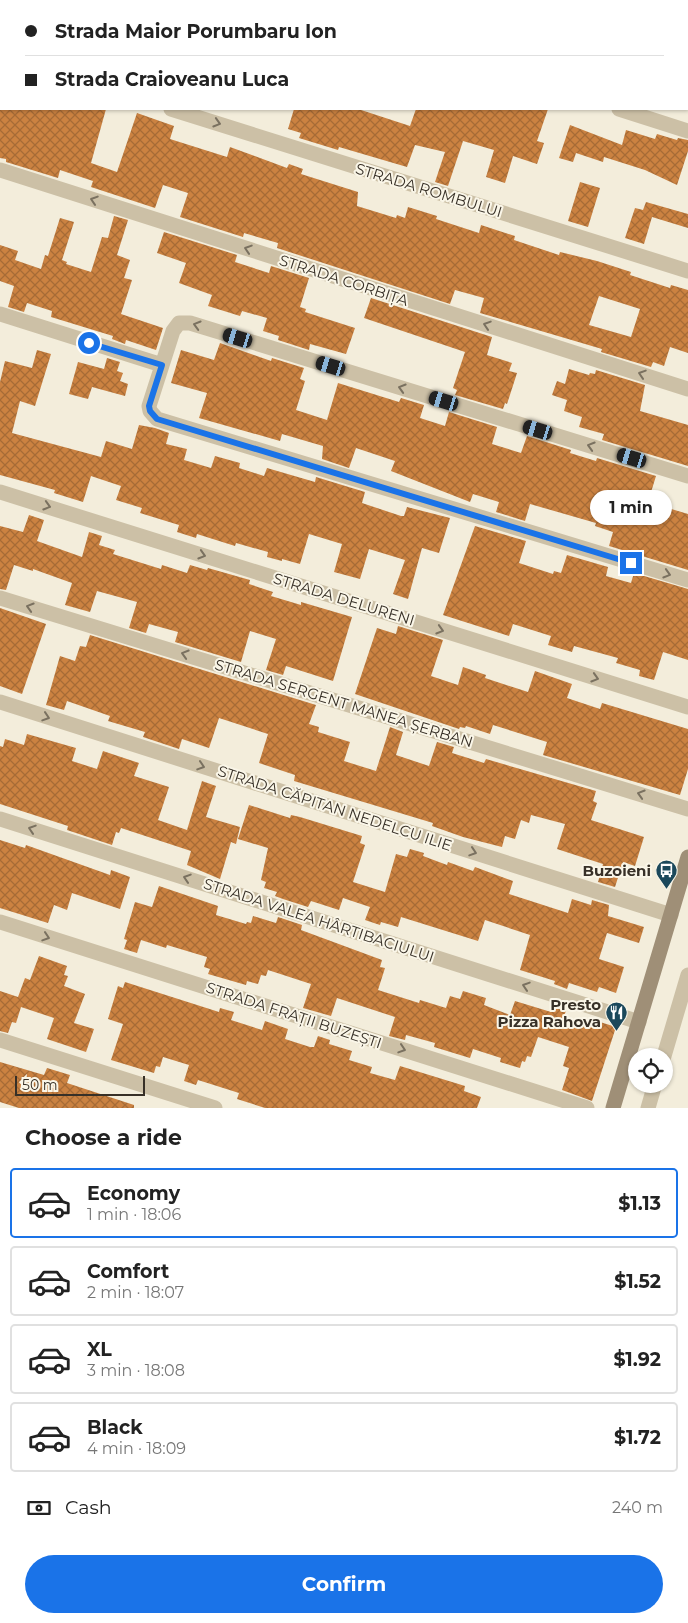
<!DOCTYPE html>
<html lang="en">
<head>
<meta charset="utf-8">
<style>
  :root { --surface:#fff; --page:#f2f2f2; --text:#222; --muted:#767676; --line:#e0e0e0; --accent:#1a73e8 }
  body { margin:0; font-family:Montserrat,sans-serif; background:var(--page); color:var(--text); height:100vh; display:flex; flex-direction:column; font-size:19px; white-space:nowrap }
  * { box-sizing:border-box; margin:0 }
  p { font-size:16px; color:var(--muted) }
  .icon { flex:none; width:28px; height:28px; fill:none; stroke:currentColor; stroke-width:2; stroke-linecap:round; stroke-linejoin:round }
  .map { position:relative; height:1108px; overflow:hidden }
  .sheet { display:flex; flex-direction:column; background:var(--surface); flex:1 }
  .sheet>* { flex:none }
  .banner { position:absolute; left:0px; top:0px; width:689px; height:110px; box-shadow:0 1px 4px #0004; display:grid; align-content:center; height:110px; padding:0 25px; background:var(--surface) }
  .controls { position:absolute; left:628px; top:1048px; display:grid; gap:10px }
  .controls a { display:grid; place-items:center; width:45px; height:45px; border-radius:50%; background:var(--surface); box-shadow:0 1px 4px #0004; font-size:25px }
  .scale { position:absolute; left:15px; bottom:12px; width:130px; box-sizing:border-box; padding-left:5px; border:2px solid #373027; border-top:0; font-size:14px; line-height:18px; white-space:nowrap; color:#373027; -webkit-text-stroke:4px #faf6e8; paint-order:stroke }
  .end { position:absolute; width:22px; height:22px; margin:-11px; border:6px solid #1a73e8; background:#fff; box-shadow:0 0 0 2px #fff }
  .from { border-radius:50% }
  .bubble { position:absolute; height:35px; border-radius:18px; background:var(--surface); box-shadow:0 1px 4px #0004; font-size:16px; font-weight:700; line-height:35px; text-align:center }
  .car { position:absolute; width:15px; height:30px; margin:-15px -8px; border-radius:6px; box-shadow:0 0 4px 1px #0007; background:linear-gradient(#222 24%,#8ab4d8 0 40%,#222 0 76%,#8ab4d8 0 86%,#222 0) }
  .banner b { display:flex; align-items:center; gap:18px; height:48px; font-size:19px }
  .banner b+b { border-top:1px solid var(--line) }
  .banner i { width:12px; height:12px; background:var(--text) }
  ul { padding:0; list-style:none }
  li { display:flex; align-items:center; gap:15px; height:70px; margin:0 10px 8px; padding:0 15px; border:2px solid var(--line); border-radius:5px }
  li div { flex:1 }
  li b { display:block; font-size:19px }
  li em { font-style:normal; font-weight:700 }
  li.active { border-color:var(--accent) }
  li>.icon { width:45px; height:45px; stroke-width:1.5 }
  h2 { padding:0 25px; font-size:22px; line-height:60px }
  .pay { display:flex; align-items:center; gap:12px; height:55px; padding:0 25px; font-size:19px }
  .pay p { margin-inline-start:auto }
  .cta { display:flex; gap:10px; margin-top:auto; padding:10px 25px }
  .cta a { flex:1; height:58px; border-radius:30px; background:var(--accent); color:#fff; font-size:20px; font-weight:700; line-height:58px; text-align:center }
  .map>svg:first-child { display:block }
  .building { fill:url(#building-cross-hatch); fill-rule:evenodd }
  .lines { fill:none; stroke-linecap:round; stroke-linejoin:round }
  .street { stroke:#ccc0a6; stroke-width:15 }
  .secondary { stroke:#9f8f77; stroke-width:15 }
  .oneway { stroke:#7a7160 }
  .route { stroke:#1a73e8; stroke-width:6 }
  .labels { text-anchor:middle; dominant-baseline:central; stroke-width:4; stroke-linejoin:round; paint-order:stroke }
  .street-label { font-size:15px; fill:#373027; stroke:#faf6e8 }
  .poi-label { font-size:15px; font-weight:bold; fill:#373027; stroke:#faf6e8; text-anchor:end }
</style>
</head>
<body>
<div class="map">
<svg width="688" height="1108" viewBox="0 0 688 1108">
  <defs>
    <pattern id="building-cross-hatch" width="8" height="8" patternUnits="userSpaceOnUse" patternTransform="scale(1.25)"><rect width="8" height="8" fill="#cb8241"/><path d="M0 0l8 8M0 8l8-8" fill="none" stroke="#a66b36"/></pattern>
  </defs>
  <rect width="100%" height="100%" fill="#f3eddb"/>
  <path class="building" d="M0,109H106L91,163L117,172L137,113L174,126L170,139L227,157L230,147L287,168L289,164L303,169L301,174L358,192L357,206L396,218L397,215L405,218L408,207L437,216L436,219L479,233L481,225L515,236L514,240L559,255L560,252L597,261L631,272L630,275L670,288L671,285L688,290V353L670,347L664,366L653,362L651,367L601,352L602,349L480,313L484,298L455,290L450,304L277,248L278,243L244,233L243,237L180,217L188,193L163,185L155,208L91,187L93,181L60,170L58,178L6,162V159L0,158ZM599,296L640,309L631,337L589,325Z
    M294,109H358L410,126L416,109H548L537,141L544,143L537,164L513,156L505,183L486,177L494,150L463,141L448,186L435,182L445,152L415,145L407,167L339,147L338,150L299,138L301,133L288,129Z
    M570,125L622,145L626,130L655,139L657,134L677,140L678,138L688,140V151L677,185L645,170L604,157L603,162L576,153L573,162L559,158Z
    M580,182L600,188L588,227L568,221Z
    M646,202L688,214V228L652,217L644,244L625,238L635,208L643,210Z
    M114,216L128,220L117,255L130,260L124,278L132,280L121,314L163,328L156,350L126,340L125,344L112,339L113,336L51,317L52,311L27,303L24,312L8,307L14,286L0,281V245L18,251L15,260L41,269L45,255L48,256L60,218L74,222L62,260L67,262L66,264L91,272L102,237L108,238Z
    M164,232L237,255L235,262L269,273L271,266L309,278L300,307L306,309L305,312L355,328L346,354L310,344L309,350L278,340L279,336L263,331L267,318L242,311L240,316L208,306L212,295L179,283L186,263L157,253Z
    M371,298L492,337L487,355L512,363L509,371L517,373L507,404L505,403L503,409L455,395L457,390L453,388L465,352L364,318Z
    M220,343L271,361L272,358L304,368L300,379L305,381L296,410L327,420L338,383L399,402L401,398L424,405L420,418L445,426L449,412L497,427L492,444L521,453L527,436L571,450L570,453L596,461L597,458L656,476L648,502L688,514V570L609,546L613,532L595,526L596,523L530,504L525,521L496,512L499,502L473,494L470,502L391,471L395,461L356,448L349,468L322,459L323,446L282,434L280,441L199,418L207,393L171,383L181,350L214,360Z
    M37,350L51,354L35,406L20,401L12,433L101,457L106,441L132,449L139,425L155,428L169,433L166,444L187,449L184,460L211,468L215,456L240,463L239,468L264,476L267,468L315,482L316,477L365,492L362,503L401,516H404L407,507L450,518L439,553L422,548L408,599L393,594L405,560L369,549L360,579L334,572L342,544L309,534L300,564L282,559V561L267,557L268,552L236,543L235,546L197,534L196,538L177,532L179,525L140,513L142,508L116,500L121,486L91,476L83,502L54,493L55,490L0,475V382L5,361L32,368Z
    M107,358L120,362L117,371L123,373L120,381L128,384L125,396L92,387L88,399L69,394L78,362L104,369Z
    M569,369L589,375L590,373L595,374L596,370L645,385L640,411L688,425V466L602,440L604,434L579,427L582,417L564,411L567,400L552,395L557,381L565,384Z
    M29,515L44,520L37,541L82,557L89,532L102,536L99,545L115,550L113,554L161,569L162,565L187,573L190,565L207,570L208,568L250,580L249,584L273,592L271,596L301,605V602L352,617L333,681L286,666L283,675L266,670L276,639L250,631L241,662L175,642L178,632L149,624L146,633L129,628L137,602L97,591L90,612L65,605L72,583L33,569V571L14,565L6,590L0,589V526L23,532Z
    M475,526L526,541L519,563L553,574L554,571L561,573L567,555L608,567L606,576L631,583L634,573L688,589V660L663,652L654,680L639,676L640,670L616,663L618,658L574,646L572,652L548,645L551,636L513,624L509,636L443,615Z
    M0,608L46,624L22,694L0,686Z
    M398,626L443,640L431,676L458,685L463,667L486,675L485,678L528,692L535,671L572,684L567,698L600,709L602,703L688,729V769L680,795L543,755L547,742L493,725L490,734L466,726L465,728L460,727L459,729L355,694L377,628L396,634Z
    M90,635L316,705L309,724L319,727L318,732L350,742L344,761L376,771L390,727L403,732L396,755L429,766L437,742L454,747L452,753L484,763L486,759L596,791L593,801L597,803L591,820L644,837L635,866L623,862L615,887L598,882L603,864L557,849L565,824L531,815L529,823L521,820L515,839L505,836L502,847L463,837L432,826L433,823L294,781L295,775L259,763L268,734L219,718L209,748L182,739L179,749L143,737L145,732L108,721L110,716L67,701L64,710L46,705L60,656L75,661L80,646L86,647Z
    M27,734L76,748L72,761L97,769L103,751L139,763L134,776L169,787L158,820L187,830L202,781L216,786L206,817L240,827L236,844L231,842L220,879L187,865L191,851L121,828L119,833L116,832L112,845L67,830L68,826L0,804V746L3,747L5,739L24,745Z
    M249,805L290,818L291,815L300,817L362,836L360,843L365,845L353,882L385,892L396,854L407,857L410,849L424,853L423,856L447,865L448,862L473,871L475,867L513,881L509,894L568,913L572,899L591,905L592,900L609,905L608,916L644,927L639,943L607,933L599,959L624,967L616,993L599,987L597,992L569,983L567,989L554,984L555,981L520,970L530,935L485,920L478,941L401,917L398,927L381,922L380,925L365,920L370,907L343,898L339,910L311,901L308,907L283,899L275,896L277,892L264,888L266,882L261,880L268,848L238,839Z
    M0,840L25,848L26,845L110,875L111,870L130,877L120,909L72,893L67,910L54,905L48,923L0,908Z
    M159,886L218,906L216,915L246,924L247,922L251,923L253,916L276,923L278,917L302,925L301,930L382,960L380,967L385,968L378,990L419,1003L420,1000L446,1008L450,996L460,999L463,991L486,998L484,1005L510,1015L515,1001L551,1012L552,1007L566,1011L563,1018L598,1029L600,1022L616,1027L592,1101L562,1090L569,1068L563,1066L569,1047L538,1037L531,1057L527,1056L525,1062L522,1061L520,1068L500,1062L501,1058L473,1049L470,1058L434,1047L435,1043L406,1035L405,1040L389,1036L395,1017L337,998L331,1016L303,1008L311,984L268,970L266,976L261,975L258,984L247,981L246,985L208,974L210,969L204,967L207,957L167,945L166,948L141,940L137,953L124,949L127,940L124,939L135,902L152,907Z
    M39,956L67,966L64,975L68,976L64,986L85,994L74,1023L94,1029L86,1052L47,1039L54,1018L21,1007L16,1023L12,1022L8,1033L0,1031V991L18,997L25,978L30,980Z
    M125,982L219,1012L220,1008L234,1012L231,1020L262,1030L265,1021L288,1029L285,1039L310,1047H314L318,1036L330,1040L329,1044L352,1051L349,1060L372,1067L370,1073L395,1080L400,1066L465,1086L464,1091L481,1097L477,1108H265L237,1099L239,1093L198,1080L196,1085L184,1081L189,1065L163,1057L160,1067L156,1066L154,1073L111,1060L123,1024L108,1019L118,986L123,988Z
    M0,1062L44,1075L47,1068L70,1075L67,1083L134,1105V1108H19L0,1102Z"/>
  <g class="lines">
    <path class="street" d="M279,0L283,1
      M0,55L1,56
      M171,109L688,271
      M619,109L688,131
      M0,170L688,389
      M0,314L162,365
      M688,476L190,323H179L173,331L149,406L150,411L157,419L688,580
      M0,492L688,707
      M0,598L688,809
      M0,702L671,915
      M0,819L639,1022
      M0,922L587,1108
      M0,1040L215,1108
      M664,1056L688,975
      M648,1108L655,1084"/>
    <path class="secondary" d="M613,1108L688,857"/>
  </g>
  <defs><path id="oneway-chevron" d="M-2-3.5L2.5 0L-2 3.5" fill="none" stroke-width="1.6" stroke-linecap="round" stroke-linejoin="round" transform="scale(1.25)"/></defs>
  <g class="oneway">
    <use href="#oneway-chevron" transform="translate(217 123) rotate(17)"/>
    <use href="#oneway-chevron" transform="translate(94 200) rotate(-162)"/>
    <use href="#oneway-chevron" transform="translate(248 249) rotate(-162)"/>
    <use href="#oneway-chevron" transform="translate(197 325) rotate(-164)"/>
    <use href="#oneway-chevron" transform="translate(487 325) rotate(-162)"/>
    <use href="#oneway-chevron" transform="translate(642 374) rotate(-162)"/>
    <use href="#oneway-chevron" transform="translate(402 388) rotate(-163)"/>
    <use href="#oneway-chevron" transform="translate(591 446) rotate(-163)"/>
    <use href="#oneway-chevron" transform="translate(47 506) rotate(17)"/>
    <use href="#oneway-chevron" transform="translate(202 555) rotate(17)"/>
    <use href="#oneway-chevron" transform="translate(667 574) rotate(17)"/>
    <use href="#oneway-chevron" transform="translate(30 607) rotate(-163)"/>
    <use href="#oneway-chevron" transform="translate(440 630) rotate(17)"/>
    <use href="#oneway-chevron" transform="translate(185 654) rotate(-163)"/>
    <use href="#oneway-chevron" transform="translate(595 678) rotate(17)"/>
    <use href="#oneway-chevron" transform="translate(46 717) rotate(18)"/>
    <use href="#oneway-chevron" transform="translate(201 766) rotate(18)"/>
    <use href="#oneway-chevron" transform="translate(641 794) rotate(-163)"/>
    <use href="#oneway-chevron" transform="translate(32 829) rotate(-162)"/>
    <use href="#oneway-chevron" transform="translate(473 852) rotate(18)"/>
    <use href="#oneway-chevron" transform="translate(187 878) rotate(-162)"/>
    <use href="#oneway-chevron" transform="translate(46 937) rotate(18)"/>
    <use href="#oneway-chevron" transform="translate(526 986) rotate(-162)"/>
    <use href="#oneway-chevron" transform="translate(402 1049) rotate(18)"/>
  </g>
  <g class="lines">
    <path class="route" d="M89,343L162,365L149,406L150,411L157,419L631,563"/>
  </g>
  <defs>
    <symbol id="bus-pin" viewBox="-11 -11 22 30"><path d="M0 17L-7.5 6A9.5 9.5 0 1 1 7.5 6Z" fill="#1b485b" stroke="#faf6e8"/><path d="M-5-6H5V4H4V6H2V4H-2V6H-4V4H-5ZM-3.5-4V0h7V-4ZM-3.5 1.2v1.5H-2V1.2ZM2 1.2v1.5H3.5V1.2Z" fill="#fff"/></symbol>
    <symbol id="restaurant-pin" viewBox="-11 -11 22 30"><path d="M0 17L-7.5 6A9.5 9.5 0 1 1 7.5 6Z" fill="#1b485b" stroke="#faf6e8"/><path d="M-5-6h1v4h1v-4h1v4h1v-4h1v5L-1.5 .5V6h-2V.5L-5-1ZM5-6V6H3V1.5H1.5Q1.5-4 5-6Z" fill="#fff"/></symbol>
  </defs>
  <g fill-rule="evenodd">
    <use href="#bus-pin" x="654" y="858" width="25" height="34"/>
    <use href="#restaurant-pin" x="604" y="1000" width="25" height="34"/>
  </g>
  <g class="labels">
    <g class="street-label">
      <text transform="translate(429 190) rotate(17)">STRADA ROMBULUI</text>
      <text transform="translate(344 280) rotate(18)">STRADA CORBIȚA</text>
      <text transform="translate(344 599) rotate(17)">STRADA DELURENI</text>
      <text transform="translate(344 703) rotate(17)">STRADA SERGENT MANEA ȘERBAN</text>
      <text transform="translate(335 808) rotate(18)">STRADA CĂPITAN NEDELCU ILIE</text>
      <text transform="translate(319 920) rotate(18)">STRADA VALEA HÂRTIBACIULUI</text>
      <text transform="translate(294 1015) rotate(18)">STRADA FRAȚII BUZEȘTI</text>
    </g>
    <g class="poi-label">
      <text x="651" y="870">Buzoieni</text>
      <text x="601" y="1004">Presto<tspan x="601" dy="17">Pizza Rahova</tspan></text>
    </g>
  </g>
</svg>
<div class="controls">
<a><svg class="icon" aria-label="locate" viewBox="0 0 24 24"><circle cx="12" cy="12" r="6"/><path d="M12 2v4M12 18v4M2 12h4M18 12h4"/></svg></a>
</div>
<div class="scale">50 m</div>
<i class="end from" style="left:89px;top:343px"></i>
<i class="end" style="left:631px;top:563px"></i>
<div class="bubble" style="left:590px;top:490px;width:82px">1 min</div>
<i class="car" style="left:238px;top:338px;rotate:287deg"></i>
<i class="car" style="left:331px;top:366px;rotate:287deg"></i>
<i class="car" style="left:444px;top:401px;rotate:287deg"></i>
<i class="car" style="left:538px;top:430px;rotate:287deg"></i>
<i class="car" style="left:632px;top:458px;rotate:287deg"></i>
<div class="banner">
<b><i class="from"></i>Strada Maior Porumbaru Ion</b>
<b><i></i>Strada Craioveanu Luca</b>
</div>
</div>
<section class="sheet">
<h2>Choose a ride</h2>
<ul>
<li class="active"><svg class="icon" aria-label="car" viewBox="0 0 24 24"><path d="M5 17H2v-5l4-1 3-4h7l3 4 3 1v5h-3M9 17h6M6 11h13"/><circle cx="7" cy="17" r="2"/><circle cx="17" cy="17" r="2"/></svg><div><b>Economy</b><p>1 min · 18:06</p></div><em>$1.13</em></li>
<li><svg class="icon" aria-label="car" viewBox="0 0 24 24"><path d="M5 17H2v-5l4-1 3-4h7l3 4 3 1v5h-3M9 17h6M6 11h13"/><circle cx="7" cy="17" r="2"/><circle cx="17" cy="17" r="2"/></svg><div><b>Comfort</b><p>2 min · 18:07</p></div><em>$1.52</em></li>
<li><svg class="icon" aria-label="car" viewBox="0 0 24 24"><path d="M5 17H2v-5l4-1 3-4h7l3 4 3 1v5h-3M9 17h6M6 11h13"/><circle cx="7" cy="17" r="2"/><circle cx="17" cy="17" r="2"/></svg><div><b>XL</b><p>3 min · 18:08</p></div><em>$1.92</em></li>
<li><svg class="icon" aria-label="car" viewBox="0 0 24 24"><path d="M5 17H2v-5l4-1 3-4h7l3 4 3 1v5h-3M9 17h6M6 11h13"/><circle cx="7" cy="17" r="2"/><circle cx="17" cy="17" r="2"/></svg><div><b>Black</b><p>4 min · 18:09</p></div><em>$1.72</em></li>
</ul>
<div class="pay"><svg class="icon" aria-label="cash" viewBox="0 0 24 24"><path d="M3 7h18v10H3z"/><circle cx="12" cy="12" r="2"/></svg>Cash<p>240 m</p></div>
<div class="cta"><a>Confirm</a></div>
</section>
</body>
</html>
